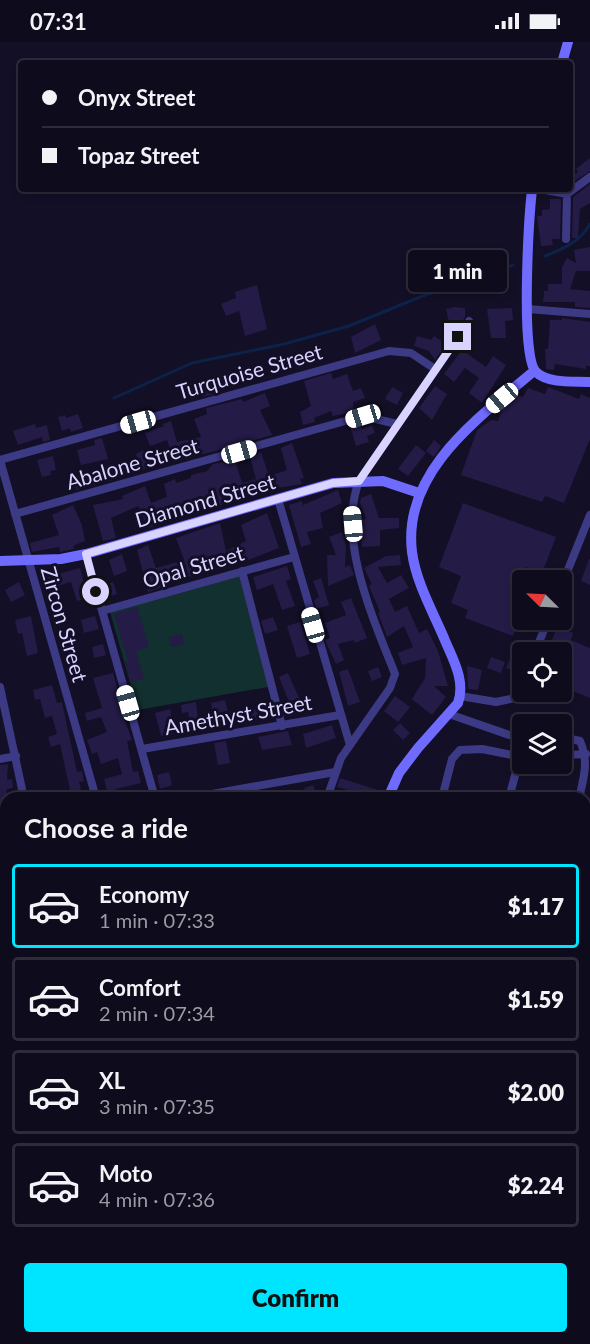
<!DOCTYPE html>
<html lang="en">
<head>
<meta charset="utf-8">
<style>
  :root { --surface:#0e0b1c; --page:#1c1929; --text:#f1f3f6; --muted:#9b9ba3; --line:#2e2b3b; --accent:#00e5ff }
  body { margin:0; font-family:Lato,sans-serif; background:var(--page); color:var(--text); height:100vh; display:flex; flex-direction:column; font-size:22px; white-space:nowrap }
  * { box-sizing:border-box; margin:0 }
  p { font-size:20px; color:var(--muted) }
  .icon { flex:none; width:33px; height:33px; fill:none; stroke:currentColor; stroke-width:2; stroke-linecap:round; stroke-linejoin:round }
  .map { position:relative; flex:1; overflow:hidden }
  .panel { position:absolute; left:0px; top:750px; width:591px; height:552px; display:flex; flex-direction:column; background:var(--surface); border-radius:18px 18px 0 0; box-shadow:0 3px 9px #0003,0 0 0 2px var(--line) }
  .panel>* { flex:none }
  .guide { position:absolute; left:18px; top:18px; width:555px; height:132px; border-radius:6px; box-shadow:0 3px 9px #0003,0 0 0 2px var(--line); display:grid; align-content:center; height:132px; padding:0 24px; background:var(--surface) }
  .needle { width:39px; rotate:294deg }
  .fabs { position:absolute; left:512px; top:528px; display:grid; gap:12px }
  .fabs a { display:grid; place-items:center; width:60px; height:60px; border-radius:6px; background:var(--surface); box-shadow:0 3px 9px #0003,0 0 0 2px var(--line); font-size:30px }
  .end { position:absolute; width:27px; height:27px; margin:-14px; border:8px solid #d9d4ff; background:#111; box-shadow:0 0 0 3px #111 }
  .from { border-radius:50% }
  .bubble { position:absolute; height:42px; border-radius:6px; background:var(--surface); box-shadow:0 3px 9px #0003,0 0 0 2px var(--line); font-size:20px; font-weight:800; line-height:42px; text-align:center }
  .car { position:absolute; width:18px; height:36px; margin:-18px -9px; border-radius:8px; box-shadow:0 0 4px 2px #0007; background:linear-gradient(#fff 24%,#345 0 40%,#fff 0 76%,#345 0 86%,#fff 0) }
  .guide b { display:flex; align-items:center; gap:21px; height:57px; font-size:22px }
  .guide b+b { border-top:2px solid var(--line) }
  .guide i { width:15px; height:15px; background:var(--text) }
  ul { padding:0; list-style:none }
  li { display:flex; align-items:center; gap:18px; height:84px; margin:0 12px 9px; padding:0 12px; border:3px solid var(--line); border-radius:6px }
  li div { flex:1 }
  li b { display:block; font-size:22px }
  li em { font-style:normal; font-weight:800 }
  li.selected { border-color:var(--accent) }
  li>.icon { width:54px; height:54px; stroke-width:1.5 }
  h2 { padding:0 24px; font-size:27px; line-height:72px }
  .button { display:flex; gap:12px; margin-top:auto; padding:12px 24px }
  .button a { flex:1; height:69px; border-radius:6px; background:var(--accent); color:#111; font-size:24px; font-weight:800; line-height:69px; text-align:center }
  .status { display:flex; justify-content:space-between; align-items:center; height:42px; padding:0 30px; background:var(--surface); direction:ltr }
  .status svg { height:16px; fill:currentColor }
  .map>svg:first-child { display:block }
  .green { fill:#12302f }
  .lines { fill:none; stroke-linecap:round; stroke-linejoin:round }
  .stream { stroke:#0c2248; stroke-width:3 }
  .building { fill:#241b47 }
  .street { stroke:#3d3a85; stroke-width:8 }
  .secondary { stroke:#6f6bff; stroke-width:10 }
  .route { stroke:#d9d4ff; stroke-width:8 }
  .labels { text-anchor:middle; dominant-baseline:central; stroke-width:6; stroke-linejoin:round; paint-order:stroke }
  .street-label { font-size:21px; fill:#d9d4ff; stroke:#130f26 }
</style>
</head>
<body>
<div class="status"><b>07:31</b><svg viewBox="0 0 49 12"><path d="M0 12V9h3v3zM5 12V6h3v6zM10 12V3h3v9zM15 12V0h3v12zM26 1h20v11H26zM47 4h2v5h-2z"/></svg></div>
<div class="map">
<svg width="590" height="1302" viewBox="0 0 590 1302">
  <rect width="100%" height="100%" fill="#130f26"/>
  <path class="green" d="M239,533L268,645L138,668L110,570Z
    M6,814V1032L0,1033V825Z"/>
  <g class="lines">
    <path class="stream" d="M545,214C563,207 580,200 590,182
      M114,356L192,321L284,302L349,284L420,255L513,223"/>
  </g>
  <path class="building" d="M590,116V129L570,142V136L578,130L576,127Z
    M590,142V161L580,167L578,196H572L573,155Z
    M550,157H561L560,197H552L553,203L541,204L537,174H542V168L550,167Z
    M590,205V229H576L570,247L590,249V266L575,265V260H543L544,249H548V242H562V225L567,216L576,221L574,208Z
    M257,243L267,287L245,294L239,269L226,274L221,262L236,256L235,250Z
    M455,265L465,266V275L463,278L449,280L446,267Z
    M512,266L513,278L505,279L506,296H491L487,267Z
    M562,276L590,280V324H586V327L555,322L554,328L546,327L545,307H548L550,278H562Z
    M375,282L381,298L355,311L351,295Z
    M417,294L431,298L434,294L446,302L435,318L429,309L414,304Z
    M462,308L486,325L493,314L506,323L482,361L469,351L479,336L465,326L454,340L444,332Z
    M331,331L333,337L347,332L353,349L361,346L365,356L353,360L354,370L333,374L331,369L314,376L315,380L303,383L300,370L311,364L304,339Z
    M209,336L214,352L203,355L198,339Z
    M435,344L447,352L432,378L419,366Z
    M392,345L403,351L397,363L385,357Z
    M548,345L579,357L581,352L590,356V397L564,461L545,454L542,460L461,433L477,388L491,378L498,379L503,365L517,353L523,355L528,346L545,352Z
    M265,351L270,364L260,368L272,393L208,411L186,415L185,412L173,416L167,398L150,404L145,391L164,384L163,382L171,379L177,400L201,395L194,377L207,372L206,366L242,357L243,360Z
    M78,372L83,386L71,390L70,386L62,389L58,375L65,373L66,376Z
    M360,381L362,387L372,383L375,391L367,394L369,400L356,404L350,384Z
    M35,382L36,386L47,383L50,398L43,400L42,395L18,403L13,389Z
    M102,396L108,417L81,423L77,408L95,403L94,398Z
    M434,398L441,404L434,415L426,409Z
    M292,401L304,436L300,437L302,442L277,446L273,433L287,428L281,406Z
    M416,403L426,411L408,434L398,427Z
    M147,407L153,424L141,428L136,412Z
    M261,410L270,437L257,441L250,415Z
    M53,414L56,428L50,429L51,433L42,435L37,418Z
    M235,418L242,441L255,437L259,451L148,486L138,464L111,476L116,496L103,499L93,463L123,457L122,454L145,444L151,461L167,455L164,442L175,437L176,441L191,436V433L207,429L213,422Z
    M109,424L113,438L77,448L75,445L71,447L69,439Z
    M338,448L342,461L320,471L323,486L307,490L311,502L301,505L289,463L302,459L303,463Z
    M371,452L379,476H399V486L380,488V504L362,505L359,478L366,477L360,461L361,456Z
    M463,461L556,495L542,531L526,525L522,536V571L513,594L465,576L468,568L451,561L461,534L439,525Z
    M73,463L82,483L85,499L73,504L74,507L60,510L59,505L32,510L30,501L59,493L52,473Z
    M267,471L279,506L251,517L161,543L162,545L148,550L137,508L148,503L156,526L184,518L176,496L220,481L226,509L246,499L241,483Z
    M342,490L346,503L345,525L350,523L354,533L328,544L327,513H336L329,495Z
    M122,512L127,529L114,534L109,518Z
    M400,513L401,523L378,525L387,541L401,533L409,546L389,557L395,570L407,564L419,591L427,587L438,609L448,644H434L446,655L432,673L412,657L425,636L426,616L402,623L398,611L413,605L404,584L387,595L378,571L380,570L369,544L372,542L364,526L386,514Z
    M589,517H590V543L581,539Z
    M287,524L291,537L286,539L295,564L282,568L273,542L257,548L253,535Z
    M80,526L88,556L77,559L71,540L50,546L47,535Z
    M321,536L329,563L316,567L314,558L319,555L313,539Z
    M19,540L25,553L11,560L5,548Z
    M113,540L117,552L105,556L101,544Z
    M351,556L367,596L355,601L354,598L338,602L344,618L336,622L325,598L330,596L325,581L346,573L341,560Z
    M137,565L149,605L136,609L144,637L131,640L125,620L128,619L114,572Z
    M31,574L38,611L27,614L22,591L18,592L15,578Z
    M95,574L99,587L84,591L81,578Z
    M273,575L278,588L265,592L261,579Z
    M300,580L310,612L297,616L287,584Z
    M557,585L573,591L571,598L590,606V656L563,645L571,624L561,620V610H547Z
    M182,592L184,602L171,605L169,595Z
    M103,602L106,613L94,616L92,605Z
    M515,604L522,607L519,631L506,626Z
    M491,615L505,620L501,631L487,626Z
    M80,623L83,634L71,637L69,625Z
    M467,624L482,628L478,648L468,647Z
    M378,625L382,635L372,639L368,629Z
    M348,627L360,660L348,664L339,630Z
    M113,631L120,656L117,657L132,698L127,699L133,730L138,729L141,741L116,747L118,756H109L104,737L122,732L118,716L101,722L97,710L92,712L87,698L107,690L101,675L87,679L85,671L102,666L93,636Z
    M288,631L299,656L289,660L279,635Z
    M52,643L57,661L62,660L77,730L82,729L84,739L79,740L83,756H66L64,750L70,748L60,702L51,705L48,695L57,692L52,674L45,676L40,657L35,658L33,648Z
    M395,654L410,665L398,680L384,669Z
    M225,658L228,670L243,667L244,670L270,663L274,675L216,685L211,661Z
    M196,660L199,685L191,687L188,670L182,671L181,663Z
    M170,667L175,691L161,694L155,671Z
    M400,681L410,691L403,698L393,688Z
    M332,683L336,696L306,706L303,692Z
    M288,689L292,703L262,708L258,695Z
    M226,699L230,721L218,723L214,701Z
    M8,722L7,738L12,737L13,746L7,747L6,759H0V723Z
    M169,730L172,743L160,747L157,733Z
    M340,736L378,748L376,756L337,745Z
    M313,743L317,753L307,756L304,746Z"/>
  <g class="lines">
    <path class="street" d="M540,147L567,152L590,135
      M566,197L567,152
      M528,267L590,272
      M278,457L350,703
      M15,472L363,374L397,382
      M86,512L155,756
      M242,529L282,684
      M561,545L590,473
      M102,569L294,515
      M535,610L548,578
      M0,645L22,747L20,756
      M460,654L496,660L515,656L522,642
      M449,672L509,693H522
      M561,695L580,699C589,720 584,735 579,756
      M142,707L340,673
      M561,713L586,712
      M0,717L16,714
      M96,756L0,418L389,309L411,311L435,327
      M190,756L335,730
      M327,756L341,716L390,646L395,632C373,576 337,498 359,439L469,279
      M442,756L452,717L460,708L482,707L522,715
      M509,756L520,715
      M0,775L6,774
      M0,794L6,787
      M585,1049L590,1051
      M0,1100L6,1116
      M585,1127L590,1116
      M0,1202L6,1201
      M0,1272L6,1271
      M59,1296L61,1302
      M193,1296L194,1302
      M251,1296L253,1302
      M417,1296L429,1302
      M329,1299L336,1302"/>
    <path class="secondary" d="M562,21L568,0
      M532,147C529,175 520,315 536,330C548,342 575,339 590,340
      M0,519L61,517L86,512L333,441L383,439L419,451
      M388,756L399,731L418,706L458,661C466,638 452,616 444,596C432,568 416,540 412,510C402,429 480,375 534,329
      M286,1296V1302"/>
  </g>
  <g class="lines">
    <path class="route" d="M96,550L86,512L333,441L359,439L458,295"/>
  </g>
  <g class="labels">
    <g class="street-label">
      <text transform="translate(249 329) rotate(-16)">Turquoise Street</text>
      <text transform="translate(132 421) rotate(-16)">Abalone Street</text>
      <text transform="translate(205 458) rotate(-16)">Diamond Street</text>
      <text transform="translate(193 524) rotate(-16)">Opal Street</text>
      <text transform="translate(65 582) rotate(74)">Zircon Street</text>
      <text transform="translate(238 672) rotate(-10)">Amethyst Street</text>
    </g>
  </g>
</svg>
<div class="fabs">
<a><svg class="needle" viewBox="-14 -14 28 28"><path d="M0-13l5 13h-10z" fill="#e53935"/><path d="M0 13l5-13h-10z" fill="#9b9ba3"/></svg></a>
<a><svg class="icon" aria-label="locate" viewBox="0 0 24 24"><circle cx="12" cy="12" r="6"/><path d="M12 2v4M12 18v4M2 12h4M18 12h4"/></svg></a>
<a><svg class="icon" aria-label="layers" viewBox="0 0 24 24"><path d="M12 4l9 5-9 5-9-5zM3 14l9 5 9-5"/></svg></a>
</div>
<i class="end from" style="left:96px;top:550px"></i>
<i class="end" style="left:458px;top:295px"></i>
<div class="bubble" style="left:408px;top:208px;width:99px">1 min</div>
<i class="car" style="left:502px;top:356px;rotate:230deg"></i>
<i class="car" style="left:363px;top:374px;rotate:253deg"></i>
<i class="car" style="left:138px;top:380px;rotate:254deg"></i>
<i class="car" style="left:239px;top:410px;rotate:74deg"></i>
<i class="car" style="left:353px;top:482px;rotate:355deg"></i>
<i class="car" style="left:313px;top:583px;rotate:344deg"></i>
<i class="car" style="left:128px;top:661px;rotate:344deg"></i>
<div class="guide">
<b><i class="from"></i>Onyx Street</b>
<b><i></i>Topaz Street</b>
</div>
<section class="panel">
<h2>Choose a ride</h2>
<ul>
<li class="selected"><svg class="icon" aria-label="car" viewBox="0 0 24 24"><path d="M5 17H2v-5l4-1 3-4h7l3 4 3 1v5h-3M9 17h6M6 11h13"/><circle cx="7" cy="17" r="2"/><circle cx="17" cy="17" r="2"/></svg><div><b>Economy</b><p>1 min · 07:33</p></div><em>$1.17</em></li>
<li><svg class="icon" aria-label="car" viewBox="0 0 24 24"><path d="M5 17H2v-5l4-1 3-4h7l3 4 3 1v5h-3M9 17h6M6 11h13"/><circle cx="7" cy="17" r="2"/><circle cx="17" cy="17" r="2"/></svg><div><b>Comfort</b><p>2 min · 07:34</p></div><em>$1.59</em></li>
<li><svg class="icon" aria-label="car" viewBox="0 0 24 24"><path d="M5 17H2v-5l4-1 3-4h7l3 4 3 1v5h-3M9 17h6M6 11h13"/><circle cx="7" cy="17" r="2"/><circle cx="17" cy="17" r="2"/></svg><div><b>XL</b><p>3 min · 07:35</p></div><em>$2.00</em></li>
<li><svg class="icon" aria-label="car" viewBox="0 0 24 24"><path d="M5 17H2v-5l4-1 3-4h7l3 4 3 1v5h-3M9 17h6M6 11h13"/><circle cx="7" cy="17" r="2"/><circle cx="17" cy="17" r="2"/></svg><div><b>Moto</b><p>4 min · 07:36</p></div><em>$2.24</em></li>
</ul>
<div class="button"><a>Confirm</a></div>
</section>
</div>
</body>
</html>
